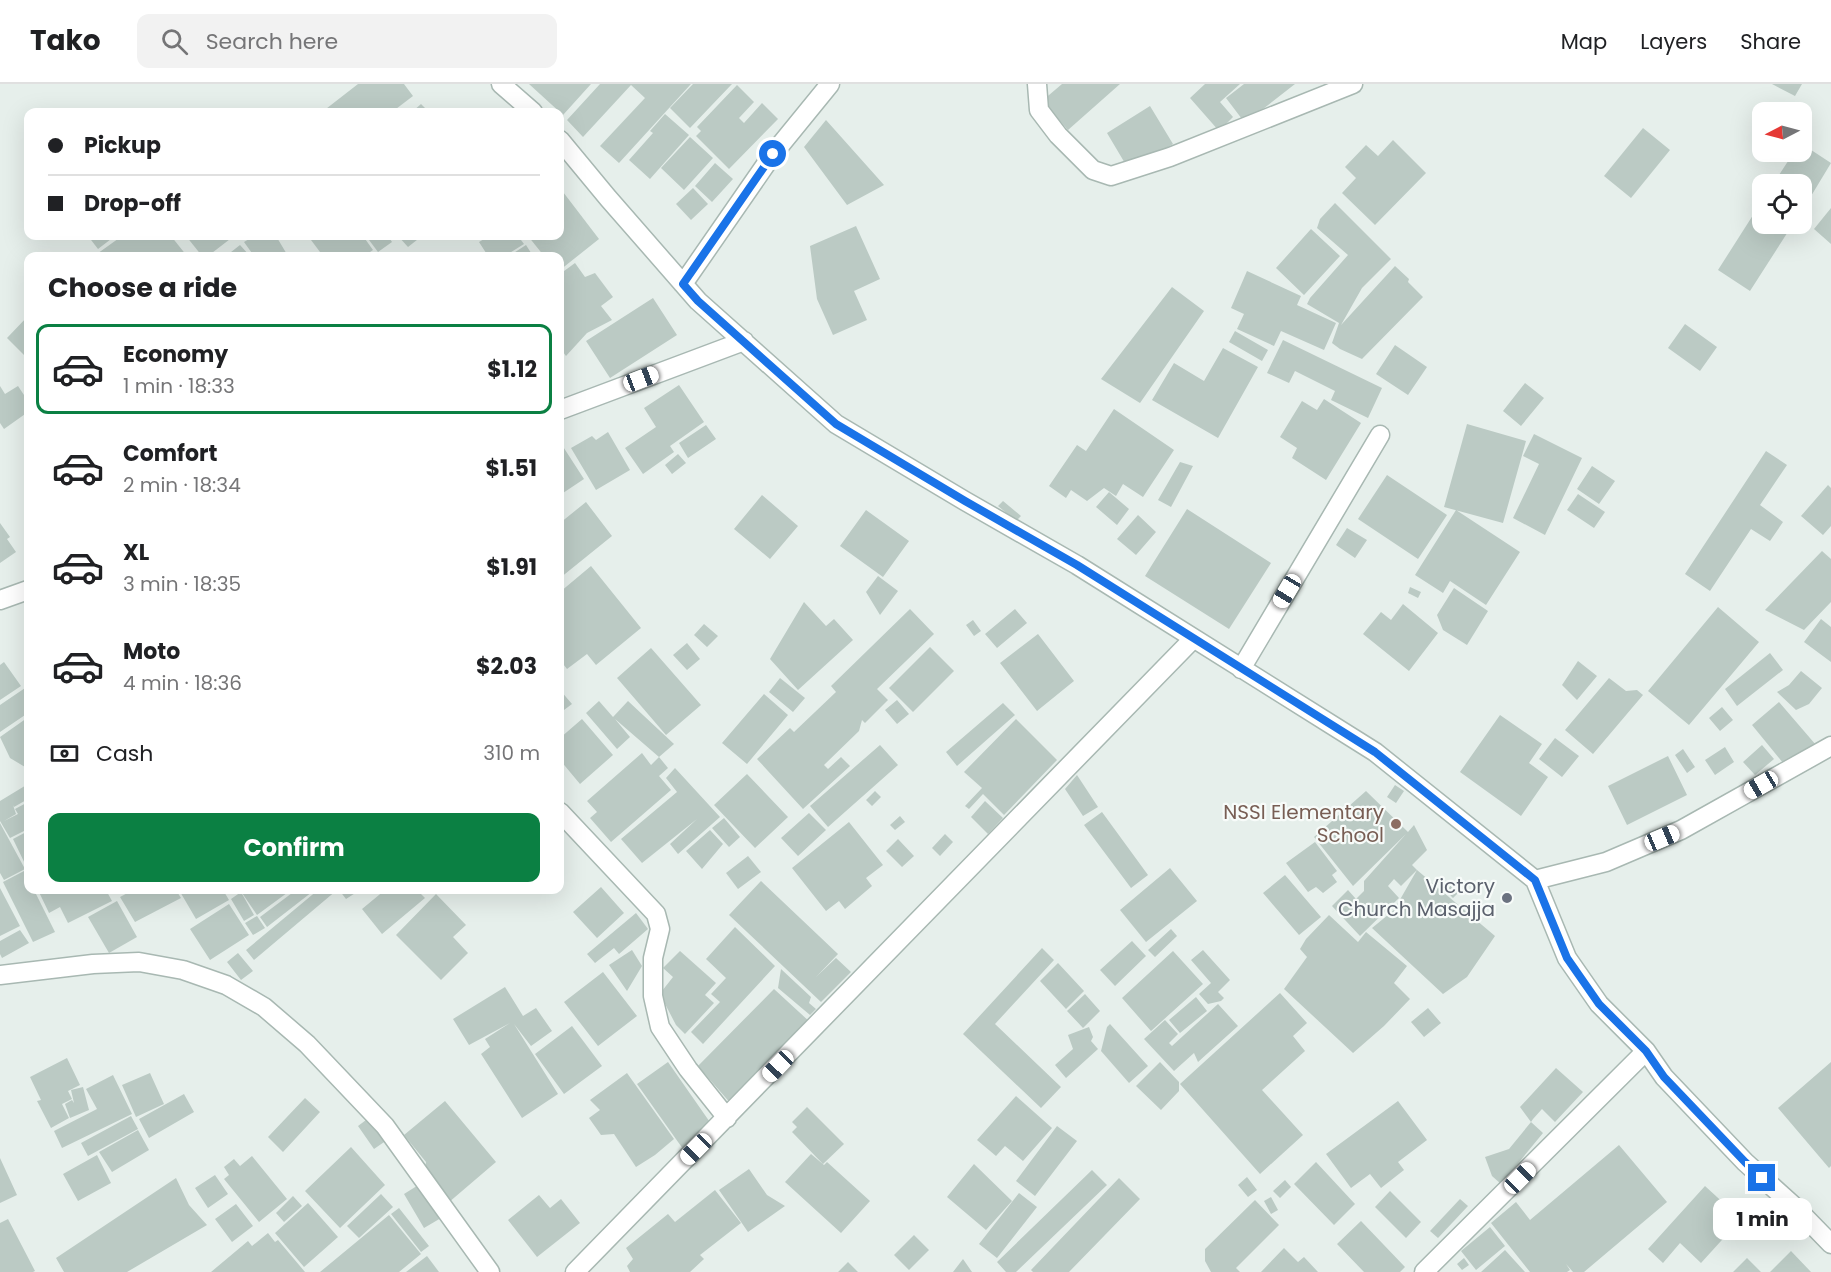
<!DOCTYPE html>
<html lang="en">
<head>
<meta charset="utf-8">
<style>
  :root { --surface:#fff; --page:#f2f2f2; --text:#202124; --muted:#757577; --line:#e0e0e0; --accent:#0b8043 }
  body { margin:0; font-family:Poppins,sans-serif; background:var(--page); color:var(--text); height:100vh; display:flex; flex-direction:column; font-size:22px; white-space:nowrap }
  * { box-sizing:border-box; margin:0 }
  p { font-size:20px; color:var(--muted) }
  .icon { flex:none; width:33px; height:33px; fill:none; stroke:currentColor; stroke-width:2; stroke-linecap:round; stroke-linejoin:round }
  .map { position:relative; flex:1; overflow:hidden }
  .panel { position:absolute; left:24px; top:168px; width:540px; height:642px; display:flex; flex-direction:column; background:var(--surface); border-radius:12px; box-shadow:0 6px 24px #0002 }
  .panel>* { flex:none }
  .hud { position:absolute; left:24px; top:24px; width:540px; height:132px; border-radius:12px; box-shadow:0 6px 24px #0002; display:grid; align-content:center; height:132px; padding:0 24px; background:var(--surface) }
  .needle { width:39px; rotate:264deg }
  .buttons { position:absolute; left:1752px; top:18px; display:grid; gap:12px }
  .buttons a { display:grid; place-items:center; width:60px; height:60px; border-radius:12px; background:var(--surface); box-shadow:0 6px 24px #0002; font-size:30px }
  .end { position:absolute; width:27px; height:27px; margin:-14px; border:8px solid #1a73e8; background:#fff; box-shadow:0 0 0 3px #fff }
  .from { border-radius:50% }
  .bubble { position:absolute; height:42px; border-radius:12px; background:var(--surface); box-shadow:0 6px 24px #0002; font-size:20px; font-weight:700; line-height:42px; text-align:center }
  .car { position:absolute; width:18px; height:36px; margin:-18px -9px; border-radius:8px; box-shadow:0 0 4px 2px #0007; background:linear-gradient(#fff 24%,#345 0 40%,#fff 0 76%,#345 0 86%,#fff 0) }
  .hud b { display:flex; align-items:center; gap:21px; height:57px; font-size:22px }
  .hud b+b { border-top:2px solid var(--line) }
  .hud i { width:15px; height:15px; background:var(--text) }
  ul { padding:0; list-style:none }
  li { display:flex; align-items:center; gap:18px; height:90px; margin:0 12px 9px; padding:0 12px; border:3px solid transparent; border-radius:12px }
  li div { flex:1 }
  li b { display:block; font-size:22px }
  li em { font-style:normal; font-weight:700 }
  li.active { border-color:var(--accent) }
  li>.icon { width:54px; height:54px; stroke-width:1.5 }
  h2 { padding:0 24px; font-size:27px; line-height:72px }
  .pay { display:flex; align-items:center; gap:15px; height:66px; padding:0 24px; font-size:22px }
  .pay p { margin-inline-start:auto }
  .action { display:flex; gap:12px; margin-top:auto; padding:12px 24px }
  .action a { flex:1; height:69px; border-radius:12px; background:var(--accent); color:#fff; font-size:24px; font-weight:700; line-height:69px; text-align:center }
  header { display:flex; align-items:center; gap:36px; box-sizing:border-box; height:84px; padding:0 30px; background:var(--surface); border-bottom:2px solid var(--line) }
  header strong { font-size:28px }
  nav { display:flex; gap:33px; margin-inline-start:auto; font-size:21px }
  .search { width:420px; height:54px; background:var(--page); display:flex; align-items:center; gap:15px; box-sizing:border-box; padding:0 21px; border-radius:12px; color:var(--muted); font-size:22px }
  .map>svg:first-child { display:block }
  .building { fill:#bbcac4 }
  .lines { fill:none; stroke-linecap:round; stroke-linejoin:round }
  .minor-casing { stroke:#a8b8b2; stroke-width:21 }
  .minor { stroke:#fff; stroke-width:18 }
  .route { stroke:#1a73e8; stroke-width:8 }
  .education-dot { fill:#8d6e63; stroke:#f7fbf9; stroke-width:2 }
  .worship-dot { fill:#6b7280; stroke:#f7fbf9; stroke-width:2 }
  .labels { text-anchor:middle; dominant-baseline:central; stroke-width:4.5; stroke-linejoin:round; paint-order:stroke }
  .education-label { font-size:20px; fill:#785e54; stroke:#f7fbf9; text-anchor:end }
  .worship-label { font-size:20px; fill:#5b616d; stroke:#f7fbf9; text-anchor:end }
</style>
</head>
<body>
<header>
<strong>Tako</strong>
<div class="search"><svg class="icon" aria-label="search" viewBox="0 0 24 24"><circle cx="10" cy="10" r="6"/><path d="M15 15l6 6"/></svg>Search here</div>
<nav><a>Map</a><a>Layers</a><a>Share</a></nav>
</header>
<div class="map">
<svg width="1831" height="1188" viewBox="0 0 1831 1188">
  <rect width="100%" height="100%" fill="#e6efeb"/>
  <path class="building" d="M358,0H404L413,12L392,28H322Z
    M529,0H591L563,31Z
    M600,0H691L619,79L600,62L645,14L631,1L583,53L567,36Z
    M693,0H732L690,44L670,24Z
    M1062,0H1120L1068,46L1042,17Z
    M1205,0H1240L1220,18L1233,33L1219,47L1190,14Z
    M1244,0H1295L1245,39L1226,14Z
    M1772,0H1802L1795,12Z
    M737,1L754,18L739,34L744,39L762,19L778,35L729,85L696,52L701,47L697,43Z
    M421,20L429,28H412Z
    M1150,22L1173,60L1129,86L1107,49Z
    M665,30L689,51L650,95L629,76L653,49L650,47Z
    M826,36L884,101L847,121L804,63Z
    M1643,44L1670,66L1631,114L1604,92Z
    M690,53L713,74L684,106L661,84Z
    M1393,56L1426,89L1375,141L1342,109L1356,94L1345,83L1366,61L1378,72Z
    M1802,60L1831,79L1802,127V100H1773L1794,68H1802Z
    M715,79L733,95L712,118L695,102Z
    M560,104L599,155L560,186V172H544L528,152H560Z
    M693,104L708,120L691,136L676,120Z
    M1762,117V140H1793L1750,207L1718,186Z
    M1335,119L1391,175L1362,204L1341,241L1395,182L1409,195L1408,198L1423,213L1362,275L1340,265L1332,259L1339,239L1307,220L1310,214L1348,171L1317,144L1320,135Z
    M1831,124V160L1814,145Z
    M856,142L880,195L854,207L867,236L833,251L817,215L810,162Z
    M1311,145L1340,172L1304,211L1276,184Z
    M88,152H115L98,165Z
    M122,152H171L187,172H94Z
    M186,152H234L208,172H202Z
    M254,152H276L288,172H254L244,158Z
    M308,152H363L373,166L364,172H323Z
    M366,152H388L392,158L378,168Z
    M398,152H422L408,163Z
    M489,152H518L524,160L505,172H488L479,158Z
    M240,161L250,172H226Z
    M526,161L533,172H509Z
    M575,179L585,193L595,189L613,213L601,222L612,236L587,249L566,272L560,264V190Z
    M1247,187L1301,212L1297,221L1336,239L1324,266L1281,247L1274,262L1237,245L1244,230L1231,224Z
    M1172,203L1204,227L1140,319L1101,295Z
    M653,214L677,251L610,294L586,257Z
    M28,232V275L7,254Z
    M1685,240L1717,263L1700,287L1668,264Z
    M1235,247L1268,266L1262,277L1229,258Z
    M1283,256L1382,304L1368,334L1331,316L1335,307L1295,287L1289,299L1267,289Z
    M1395,261L1427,283L1408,311L1376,290Z
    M1223,264L1258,283L1218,354L1152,316L1174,279L1204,297Z
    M1525,299L1544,314L1521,342L1503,327Z
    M679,301L704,338L670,362L674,368L643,390L625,364L656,343L644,324Z
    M0,302L5,310L18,302L28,317V328L4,345L0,339Z
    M1324,315L1361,339L1326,396L1292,374L1297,364L1280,353L1302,317L1317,326Z
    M1114,325L1174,366L1143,413L1123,400L1116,412L1104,404L1087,417L1071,406L1066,414L1049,402L1077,361L1086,367Z
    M1467,340L1526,357L1503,439L1444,423Z
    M706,341L716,355L688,374L679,359Z
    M608,348L630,386L596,406L571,364L592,352L596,356Z
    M1534,350L1582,374L1545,451L1513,434L1539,380L1523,372Z
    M560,358L584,395L560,411Z
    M1766,367L1787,381L1760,421L1783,438L1770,457L1751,445L1710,507L1685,490Z
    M678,370L686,379L672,390L665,381Z
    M1180,378L1193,382L1171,423L1158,416Z
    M1592,382L1615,397L1599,420L1577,405Z
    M1387,391L1447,431L1418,475L1358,435Z
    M1828,401L1831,404V442L1823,451L1801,432Z
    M1109,408L1129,425L1117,441L1096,423Z
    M1578,410L1605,428L1594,444L1567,426Z
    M762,411L798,442L770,475L734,445Z
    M1003,417L1021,432L1016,437L998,422Z
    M586,418L612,452L560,494V439Z
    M1187,425L1271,479L1229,545L1145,492Z
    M866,426L909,457L883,493L840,462Z
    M1456,426L1520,468L1486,521L1450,497L1443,509L1415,491Z
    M1138,431L1156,448L1136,471L1117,455Z
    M0,439L10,453L7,455L16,468L0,479Z
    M1347,444L1367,456L1355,474L1336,461Z
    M1822,467L1831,475V518L1804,546L1765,526Z
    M591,482L641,544L596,581L587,570L567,585L560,576V508Z
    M878,492L898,507L880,531L866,508Z
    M1410,503L1421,508L1418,514L1408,509Z
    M1454,504L1488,527L1467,561L1443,546L1437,531Z
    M804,518L826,542L834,535L853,556L798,606L770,575Z
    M1403,520L1438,549L1409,587L1363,550L1381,528L1391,536Z
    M1718,523L1759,558L1689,641L1648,607Z
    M910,525L934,550L877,605L888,616L865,639L862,636L859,647L824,681L828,685L841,673L850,682L803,725L757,675L790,644L794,648L836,608L831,602Z
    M1015,525L1027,539L997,564L985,550Z
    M1821,535L1831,543V578L1804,558Z
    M973,536L981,547L974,552L966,541Z
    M704,540L718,552L707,563L694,551Z
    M1038,550L1074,597L1037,627L1000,579Z
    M687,559L700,575L687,586L673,571Z
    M930,563L954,587L913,628L889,604Z
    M651,564L701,621L666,651L617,594Z
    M1770,569L1783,586L1737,622L1725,605Z
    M1578,577L1597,592L1577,616L1562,601Z
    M4,578L21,602L0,616V581Z
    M1801,587L1822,604L1809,620L1796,626L1777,608L1789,601Z
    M780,594L805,614L793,628L769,608Z
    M1609,594L1626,607L1637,606L1643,611L1593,670L1565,646Z
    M28,602V629L0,648V621Z
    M560,606L572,620L560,629Z
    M764,610L788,631L747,680L722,659Z
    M897,616L909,630L897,640L885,626Z
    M599,617L613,633L628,617L674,660L659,673L615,635L630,653L617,665L586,629Z
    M1779,618L1816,661L1788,685L1752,641Z
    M1003,619L1015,631L957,682L946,668Z
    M1722,623L1733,636L1720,647L1709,634Z
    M1500,631L1542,660L1529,679L1548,693L1521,732L1460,688Z
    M27,634L28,636V680L25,683L10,674L0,653Z
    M582,635L613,671L580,700L560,676V654Z
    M1016,635L1057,676L1004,731L983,710L969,725L965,722L982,704L964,688Z
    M1555,654L1579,672L1562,693L1539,675Z
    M880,661L898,681L828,743L810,722Z
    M1762,661L1774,675L1755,691L1743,678Z
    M1725,663L1734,678L1715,691L1705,676Z
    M1683,665L1695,683L1687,689L1675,671Z
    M642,669L651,681L659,673L668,684L659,692L671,706L611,758L590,734L597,728L587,717Z
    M1668,672L1687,711L1627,741L1608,702Z
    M675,684L720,733L678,770L670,760L697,735L642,779L621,755L677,708L666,694Z
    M747,690L788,733L755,764L714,721Z
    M1077,691L1098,723L1083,732L1065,705Z
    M28,700V715L14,723L13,721L16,730L4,737L18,730L15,725L28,718V745L10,754L0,737V717Z
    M1395,701L1404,707L1396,719L1387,713Z
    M875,707L881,713L872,722L866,716Z
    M1366,707L1408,748L1414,741L1427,766L1412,781L1417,786L1495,852L1467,893L1443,910L1372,844L1394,826L1417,786L1401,802L1394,795L1388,802L1399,814L1360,852L1332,822L1348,806L1356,815L1364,807V797L1406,750L1353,802L1314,753Z
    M985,717L1003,734L988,750L971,733Z
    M1102,728L1148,791L1131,804L1084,741Z
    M809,729L826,746L798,772L781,754Z
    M900,732L905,738L895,746L890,741Z
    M724,734L740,753L729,763L712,744Z
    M849,738L883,781L866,794L872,802L845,825L839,817L826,827L792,784Z
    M0,739L25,785L4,796L0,789Z
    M710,746L723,760L702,785L686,767Z
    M28,747V786L13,755Z
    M945,750L953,758L940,772L932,764Z
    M898,755L914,772L902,783L886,767Z
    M1315,758L1337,787L1332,791L1337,798L1323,809L1316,803L1308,808L1286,779Z
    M748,772L761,788L738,805L726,789Z
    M1170,784L1197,817L1146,858L1120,826Z
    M24,787L28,795V806H34L55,848L33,858L3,798Z
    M1285,791L1321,833L1299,851L1263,809Z
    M1456,796L1464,803L1453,814L1446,807Z
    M761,797L838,870L816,893L836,874L851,888L821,918L729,831Z
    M601,803L624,829L597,854L573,828Z
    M0,804L20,842L0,852Z
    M38,806H106L112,817L68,839L60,823L49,829Z
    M133,806H176L181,814L135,838L120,813Z
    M179,806H223L229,816L196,835Z
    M240,806H291L257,831Z
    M296,806H310L312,808L267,843L260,833Z
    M318,806H337L254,876L246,866Z
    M339,806H360L346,815Z
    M385,806H417L425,814L382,850L362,825Z
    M241,808L254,831L244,837L231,815Z
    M436,810L466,841L453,853L468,869L441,896L396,851Z
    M117,817L137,853L109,869L88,833Z
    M229,820L249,851L210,876L190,845Z
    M636,829L648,845L619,870L614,864L595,879L587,870Z
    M1329,831L1358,858L1366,848L1407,882L1394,899L1410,915L1384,942L1353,969L1284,905L1307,873L1300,865L1306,855Z
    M257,832L265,844L253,851L245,839Z
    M735,843L775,882L703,960L691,948L720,918L711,910L726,894L706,875Z
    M1171,845L1177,852L1155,873L1148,866Z
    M20,846L29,859L2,874L0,870V857Z
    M1132,857L1146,872L1115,902L1100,886Z
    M1042,864L1054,876L995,940L1061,1003L1041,1024L963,950Z
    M632,866L642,882L627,907L609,881Z
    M1203,866L1230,896L1218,908L1224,914L1221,917L1208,920L1199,910L1211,899L1191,876Z
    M680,867L716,899L705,911L714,919L685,950L676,941L663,916L662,907L673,893L663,884Z
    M1173,867L1203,900L1151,947L1122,914Z
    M238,869L253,887L241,896L227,878Z
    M1058,879L1084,907L1066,925L1040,897Z
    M781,885L811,913L809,919L816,925L810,931L778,904Z
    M603,888L637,932L598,962L564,918Z
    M505,903L523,932L536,924L552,947L531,962L514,940L558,1010L522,1034L481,970L490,963L485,955L510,939L469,961L453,935Z
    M774,905L811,939L732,1021L698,982Z
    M1280,909L1307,939L1293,952L1305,967L1262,1006L1303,1051L1260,1090L1180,1000Z
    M1085,910L1100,927L1083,944L1067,927Z
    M1196,913L1207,927L1180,949L1169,936Z
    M1218,920L1238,942L1198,978L1194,969L1174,987L1144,955L1165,936L1178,950L1169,959L1172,962Z
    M1428,924L1441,939L1424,953L1411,938Z
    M1110,940L1148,982L1129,999L1101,967L1107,943Z
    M572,942L602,982L564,1010L535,970Z
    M1089,943L1093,953L1091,957L1098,965L1066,994L1055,981L1073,965L1068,951Z
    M67,974L80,1001L68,1007L72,1015L62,1020L69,1034L51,1044L37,1017L41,1016L30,993Z
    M668,978L714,1044L683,1065L637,1000Z
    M1160,978L1179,998V1007L1161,1026L1136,1002Z
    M1831,978V1082L1829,1084L1778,1024Z
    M1556,984L1583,1008L1555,1038L1542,1025L1533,1035L1531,1038L1543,1049L1501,1100L1492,1092L1485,1073L1509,1065L1531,1038L1520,1023Z
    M150,989L164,1020L136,1033L122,1001Z
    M627,989L674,1055L655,1071L636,1083L614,1050L601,1051L589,1034L600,1026L590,1016Z
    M113,991L132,1030L62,1064L54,1047L97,1025L86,1005Z
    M83,1003L89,1026L70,1034L65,1020L72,1016L74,1019L71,1006Z
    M184,1010L194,1028L149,1054L139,1035Z
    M1016,1012L1052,1044L1023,1077L1005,1062L996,1072L977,1056Z
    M305,1014L320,1028L283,1068L268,1053Z
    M445,1017L496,1078L448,1119L424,1090L426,1078L404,1051Z
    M1398,1017L1427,1056L1398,1078L1404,1086L1381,1104L1370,1090L1351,1104L1326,1070Z
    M807,1023L844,1060L823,1080L792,1048L797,1043L792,1038Z
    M131,1032L138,1045L88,1072L81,1059Z
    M370,1033L387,1056L374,1065L358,1042Z
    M1057,1042L1077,1057L1035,1112L1016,1097Z
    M138,1046L149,1066L112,1088L99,1068Z
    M1619,1061L1667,1118L1584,1188H1573L1566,1180L1570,1186L1567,1188H1530L1491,1139L1516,1118L1530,1136Z
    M351,1063L385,1101L340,1144L305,1107Z
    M811,1070L824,1081L827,1078L870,1117L841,1149L785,1098Z
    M97,1071L111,1099L78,1117L63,1090Z
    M252,1072L287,1115L259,1138L224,1095L229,1091L224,1083L234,1075L240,1082Z
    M0,1074L17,1111L0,1119Z
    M1316,1078L1355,1120L1334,1141L1294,1100Z
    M974,1080L1012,1117L986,1146L947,1113Z
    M749,1085L767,1111L785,1122L748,1148L719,1106Z
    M1092,1086L1107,1101L1016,1188H1006L997,1178Z
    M215,1091L228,1110L208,1124L195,1104Z
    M1247,1093L1257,1106L1248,1113L1238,1101Z
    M176,1094L189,1121L207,1141L127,1188H64L56,1174Z
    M1119,1094L1140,1115L1069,1188H1033L1031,1186Z
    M1285,1096L1291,1103L1280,1114L1273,1107Z
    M420,1100L441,1134L424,1144L404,1110Z
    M1705,1102L1741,1135L1701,1179L1680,1159L1663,1179L1648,1165Z
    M715,1106L741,1139L700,1171L704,1175L690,1188H630L627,1182L633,1175L626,1164L668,1130L675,1138Z
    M1390,1107L1421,1138L1406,1154L1375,1123Z
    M1019,1109L1037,1123L997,1174L979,1160Z
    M381,1110L393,1123L359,1154L347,1142Z
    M539,1111L550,1124L561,1115L580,1139L537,1173L508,1136Z
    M293,1112L302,1122L284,1138L276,1129Z
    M1271,1113L1278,1126L1271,1130L1264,1117Z
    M1460,1115L1468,1122L1438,1154L1430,1147Z
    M1255,1116L1279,1141L1236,1184L1240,1188H1211L1205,1177V1165Z
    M308,1119L338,1153L304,1183L275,1149Z
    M236,1120L253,1142L232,1158L215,1135Z
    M399,1124L429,1162L421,1168L391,1130Z
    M389,1131L421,1170L399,1188H320Z
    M8,1135L35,1187L33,1188H0V1139Z
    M1361,1137L1405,1183L1400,1188H1364L1337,1160Z
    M1490,1143L1505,1162L1476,1186L1461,1167Z
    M268,1149L275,1158L278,1156L305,1188H211L248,1157L252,1162Z
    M914,1151L929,1166L909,1186L894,1171Z
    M1284,1164L1298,1178L1304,1173L1318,1188H1261Z
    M1505,1166L1525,1188H1481Z
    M1791,1167L1811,1188H1770Z
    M427,1172L439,1188H406Z
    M1464,1174L1469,1181L1462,1186L1457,1180Z
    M1747,1174L1761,1188H1733Z
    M963,1175L972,1188H953Z
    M848,1178L858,1188H838Z"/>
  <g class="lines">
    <defs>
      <path id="minor" d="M501,0L533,28
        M1037,0L1039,26L1058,51L1093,86L1111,92L1170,73L1353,0
        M560,56L608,114L698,217L836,340L965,417L1077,481L1375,668L1535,796L1567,874L1599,920L1646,967L1664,993L1745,1078L1796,1124L1831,1160
        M683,200L773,70L830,0
        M560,326L744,257
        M0,516L28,506
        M1241,585L1380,351
        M560,728L656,830L660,845L653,874V912L660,943L688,985L727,1034
        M1535,796L1606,778L1681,746L1831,662
        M0,891L93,880L139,878L183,886L226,901L264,923L307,960L385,1042L490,1188
        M575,1188L1193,555
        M1424,1188L1646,967"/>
    </defs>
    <use href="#minor" class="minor-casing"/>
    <use href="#minor" class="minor"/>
  </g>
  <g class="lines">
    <path class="route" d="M773,70L683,200L698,217L836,340L965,417L1077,481L1375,668L1535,796L1567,874L1599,920L1646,967L1664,993L1745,1078L1762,1094"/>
  </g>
  <circle class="education-dot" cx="1396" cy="740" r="6"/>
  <circle class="worship-dot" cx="1507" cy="814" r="6"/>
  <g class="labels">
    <g class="education-label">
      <text x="1384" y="728">NSSI Elementary<tspan x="1384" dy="23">School</tspan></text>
    </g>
    <g class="worship-label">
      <text x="1495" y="802">Victory<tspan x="1495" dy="23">Church Masajja</tspan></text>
    </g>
  </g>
</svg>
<div class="buttons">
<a><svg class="needle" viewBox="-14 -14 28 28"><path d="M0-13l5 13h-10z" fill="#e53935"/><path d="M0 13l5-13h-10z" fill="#757577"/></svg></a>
<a><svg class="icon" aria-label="locate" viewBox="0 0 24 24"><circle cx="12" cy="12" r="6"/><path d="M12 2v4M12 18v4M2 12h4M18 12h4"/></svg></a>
</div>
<i class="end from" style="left:773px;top:70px"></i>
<i class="end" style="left:1762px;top:1094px"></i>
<div class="bubble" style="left:1713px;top:1114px;width:99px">1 min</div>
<i class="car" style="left:641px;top:295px;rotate:69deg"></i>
<i class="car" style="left:1287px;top:507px;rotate:211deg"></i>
<i class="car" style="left:1761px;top:701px;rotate:240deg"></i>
<i class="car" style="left:1662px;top:754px;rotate:67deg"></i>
<i class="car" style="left:778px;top:982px;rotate:224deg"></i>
<i class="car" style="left:696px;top:1065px;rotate:225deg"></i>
<i class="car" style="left:1520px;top:1094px;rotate:45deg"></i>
<div class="hud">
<b><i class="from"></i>Pickup</b>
<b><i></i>Drop-off</b>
</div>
<section class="panel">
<h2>Choose a ride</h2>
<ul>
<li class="active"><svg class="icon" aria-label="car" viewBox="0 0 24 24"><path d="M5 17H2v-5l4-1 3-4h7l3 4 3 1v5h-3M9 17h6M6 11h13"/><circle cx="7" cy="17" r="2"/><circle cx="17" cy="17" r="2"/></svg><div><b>Economy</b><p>1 min · 18:33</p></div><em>$1.12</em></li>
<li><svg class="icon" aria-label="car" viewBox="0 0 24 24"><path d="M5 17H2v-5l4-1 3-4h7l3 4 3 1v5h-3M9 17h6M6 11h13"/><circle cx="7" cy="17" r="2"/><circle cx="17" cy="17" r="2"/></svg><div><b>Comfort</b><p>2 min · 18:34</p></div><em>$1.51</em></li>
<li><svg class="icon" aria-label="car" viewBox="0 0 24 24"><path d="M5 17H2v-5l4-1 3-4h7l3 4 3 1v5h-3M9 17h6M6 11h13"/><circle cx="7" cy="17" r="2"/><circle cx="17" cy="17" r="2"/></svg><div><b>XL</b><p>3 min · 18:35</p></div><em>$1.91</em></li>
<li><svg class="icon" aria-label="car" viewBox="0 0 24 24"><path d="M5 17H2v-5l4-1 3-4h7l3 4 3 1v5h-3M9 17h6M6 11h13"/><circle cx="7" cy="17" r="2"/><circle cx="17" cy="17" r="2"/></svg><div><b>Moto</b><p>4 min · 18:36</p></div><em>$2.03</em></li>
</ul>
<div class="pay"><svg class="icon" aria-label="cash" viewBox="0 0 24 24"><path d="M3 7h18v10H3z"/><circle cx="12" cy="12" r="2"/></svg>Cash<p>310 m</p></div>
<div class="action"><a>Confirm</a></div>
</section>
</div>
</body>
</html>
